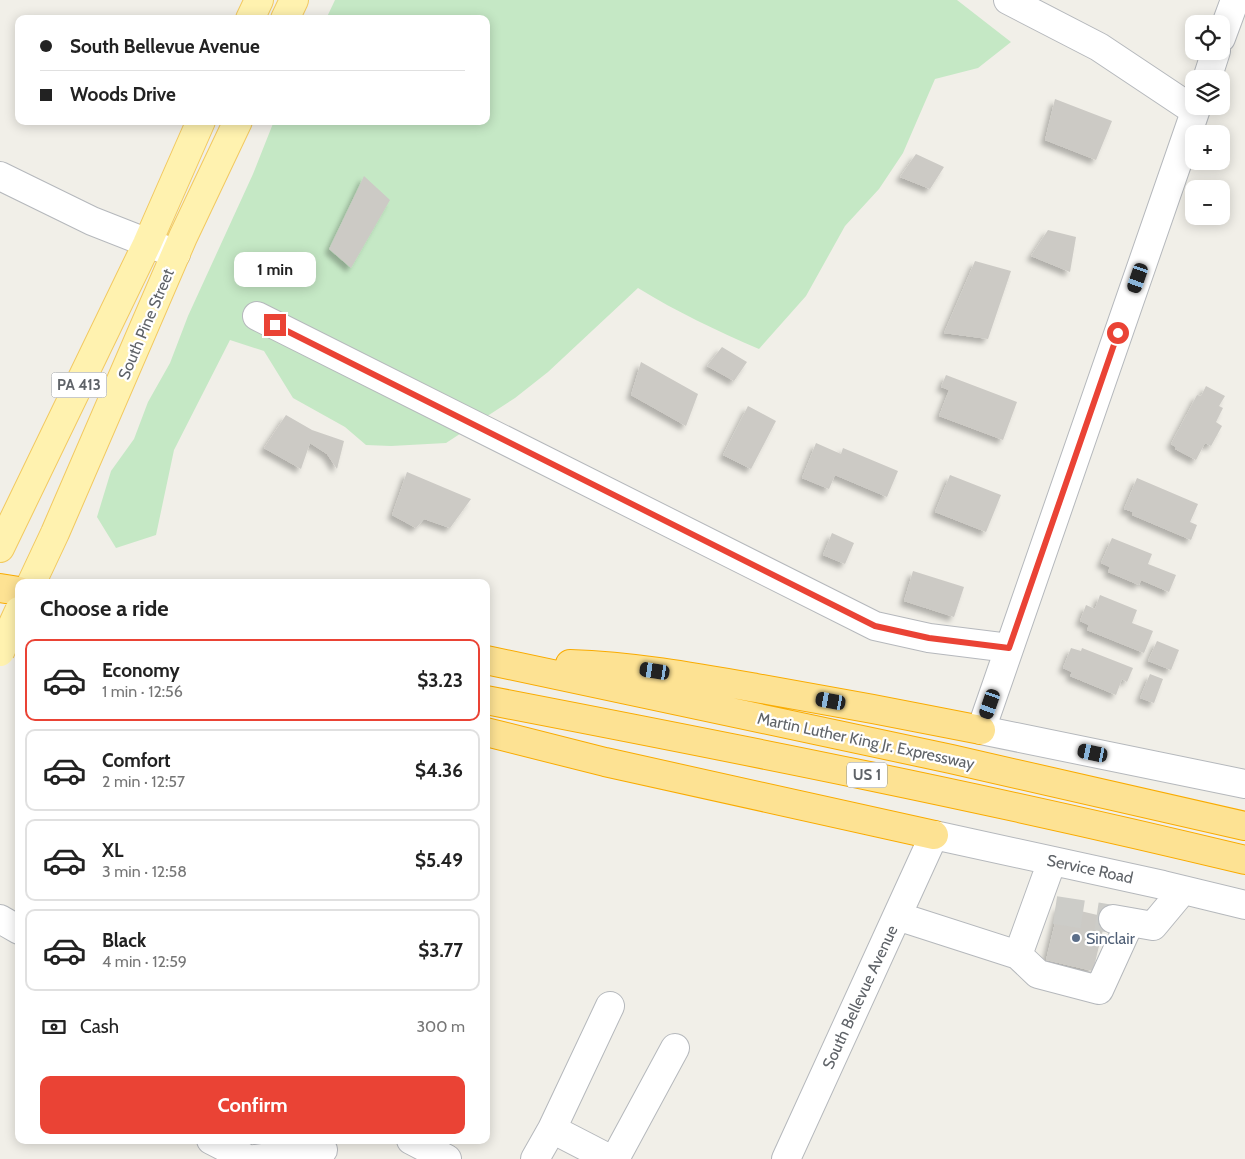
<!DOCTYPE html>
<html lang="en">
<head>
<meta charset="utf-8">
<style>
  :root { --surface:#fff; --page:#f2f2f2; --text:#222; --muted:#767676; --line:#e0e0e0; --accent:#ea4335 }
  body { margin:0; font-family:Cabin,sans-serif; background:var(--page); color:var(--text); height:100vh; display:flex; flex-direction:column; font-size:19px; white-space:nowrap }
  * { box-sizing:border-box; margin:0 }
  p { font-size:16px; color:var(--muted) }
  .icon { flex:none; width:28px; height:28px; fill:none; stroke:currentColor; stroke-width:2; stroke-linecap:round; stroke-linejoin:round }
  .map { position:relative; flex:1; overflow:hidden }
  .sheet { position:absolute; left:15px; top:579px; width:475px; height:565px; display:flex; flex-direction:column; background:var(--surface); border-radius:10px; box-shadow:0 2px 12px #0003 }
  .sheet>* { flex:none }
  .guide { position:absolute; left:15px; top:15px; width:475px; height:110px; border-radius:10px; box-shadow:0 2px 12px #0003; display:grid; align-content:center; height:110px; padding:0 25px; background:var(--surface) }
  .controls { position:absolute; left:1185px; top:15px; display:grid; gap:10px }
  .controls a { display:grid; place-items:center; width:45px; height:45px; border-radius:10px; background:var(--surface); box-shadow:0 2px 12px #0003; font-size:25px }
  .end { position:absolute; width:22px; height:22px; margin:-11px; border:6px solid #ea4335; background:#fff; box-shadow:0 0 0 2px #fff }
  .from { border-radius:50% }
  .bubble { position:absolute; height:35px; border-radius:10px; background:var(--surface); box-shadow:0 2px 12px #0003; font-size:16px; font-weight:700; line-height:35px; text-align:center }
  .car { position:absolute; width:15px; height:30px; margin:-15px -8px; border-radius:6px; box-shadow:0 0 4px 1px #0007; background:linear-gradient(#222 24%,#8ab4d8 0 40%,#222 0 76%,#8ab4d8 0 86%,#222 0) }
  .guide b { display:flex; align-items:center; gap:18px; height:48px; font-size:19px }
  .guide b+b { border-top:1px solid var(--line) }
  .guide i { width:12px; height:12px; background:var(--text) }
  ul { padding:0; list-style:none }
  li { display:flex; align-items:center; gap:15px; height:82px; margin:0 10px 8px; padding:0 15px; border:2px solid var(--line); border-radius:10px }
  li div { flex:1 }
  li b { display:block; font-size:19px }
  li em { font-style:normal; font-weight:700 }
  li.on { border-color:var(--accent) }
  li>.icon { width:45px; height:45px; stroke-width:1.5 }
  h2 { padding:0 25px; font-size:22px; line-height:60px }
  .pay { display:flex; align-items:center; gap:12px; height:55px; padding:0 25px; font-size:19px }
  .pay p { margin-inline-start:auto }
  .button { display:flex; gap:10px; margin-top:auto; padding:10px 25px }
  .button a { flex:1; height:58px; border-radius:10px; background:var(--accent); color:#fff; font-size:20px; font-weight:700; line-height:58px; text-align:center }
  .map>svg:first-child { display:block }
  .green { fill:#c5e8c5 }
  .building { fill:#cccac5; filter:url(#shadow) }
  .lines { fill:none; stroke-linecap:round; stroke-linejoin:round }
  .minor-tunnel { stroke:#ccccc8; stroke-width:28; stroke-dasharray:28 14; stroke-linecap:butt }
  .minor-casing { stroke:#b5b8bc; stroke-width:30 }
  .major-casing { stroke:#f2c960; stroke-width:30 }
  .highway-casing { stroke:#f9ab00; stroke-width:30 }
  .minor { stroke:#fff; stroke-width:28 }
  .major { stroke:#fff2af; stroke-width:28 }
  .highway { stroke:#fde293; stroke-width:28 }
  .major-bridge-casing { stroke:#f2c960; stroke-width:30; stroke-linecap:butt }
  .major-bridge { stroke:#fff2af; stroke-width:28 }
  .route { stroke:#ea4335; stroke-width:6 }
  .service-dot { fill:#5c6f8a; stroke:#fff; stroke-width:2 }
  .labels { text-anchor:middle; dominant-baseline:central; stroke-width:4.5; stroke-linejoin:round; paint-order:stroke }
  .shield { fill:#fff; stroke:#8f9295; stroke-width:1 }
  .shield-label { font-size:15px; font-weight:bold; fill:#5f6368 }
  .street-label { font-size:16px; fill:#5f6368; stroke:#fff }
  .service-label { font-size:16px; fill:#4e5e75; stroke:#fff; text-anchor:start }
</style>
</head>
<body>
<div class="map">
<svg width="1245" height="1159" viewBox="0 0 1245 1159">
  <defs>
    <filter id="shadow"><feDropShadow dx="-4.5" dy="4.5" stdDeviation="2.5" flood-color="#0004"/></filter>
  </defs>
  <rect width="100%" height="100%" fill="#f1efe8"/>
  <path class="green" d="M335,0H957L1011,42L978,68L935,79L903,153L879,189L845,226L806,296L759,349C717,331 677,312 638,288L548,372L515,398L446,443L391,446L366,445L345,427L293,398L264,351L230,340L174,450L156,535L116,548L97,517L111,471L134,439L148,402L170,363L188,316L253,174L274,121H486V19H326Z"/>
  <path class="building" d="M1055,99L1112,121L1096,160L1045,140Z
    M916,154L944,167L930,189L900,177Z
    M364,176L390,200L351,268L329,249Z
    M1048,230L1076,237L1070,272L1031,256Z
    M975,261L1011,271L988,339L944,333Z
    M722,347L747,362L734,381L707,366Z
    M641,362L698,394L686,426L631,395Z
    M946,375L1017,402L1003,440L939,416L949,390L941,387Z
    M1206,386L1225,396L1219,406L1223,408L1216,422L1222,426L1211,446L1205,443L1196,460L1175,449L1176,447L1171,444L1197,395L1201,396Z
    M748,406L776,421L751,469L723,455Z
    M286,415L312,430L344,441L337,469L327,454L310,443L301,469L264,448Z
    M816,443L841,454L843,448L898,471L887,497L835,475L829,489L802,478Z
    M407,472L471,499L450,528L424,519L416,528L392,515Z
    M950,475L1001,495L986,532L935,512Z
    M1137,478L1198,504L1190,522L1197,525L1191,540L1132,515L1133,512L1124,509Z
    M832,533L854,543L845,564L823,555Z
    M1112,538L1152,554L1148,564L1176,575L1169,592L1141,580L1139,585L1108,572L1110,567L1101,563Z
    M913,571L964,587L954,617L904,601Z
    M1100,595L1137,610L1132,623L1153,631L1144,653L1087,630L1089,625L1080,621L1086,605L1095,609Z
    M1157,641L1179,650L1171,670L1148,661Z
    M1071,648L1081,651L1082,648L1133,668L1127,682L1122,679L1116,695L1070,676L1072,672L1063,668Z
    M1150,674L1163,679L1154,703L1140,698Z
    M1059,906L1106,917L1093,971L1046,960Z"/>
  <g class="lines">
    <path class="minor-tunnel" d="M1055,910L1113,919"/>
    <defs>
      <path id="minor" d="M1008,0L1099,47L1195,111
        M1221,38L1235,0
        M1207,79L1216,51
        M1197,106L981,730L1245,784
        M0,176L92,221L176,254
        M257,316L875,626L929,638L1009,648
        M897,916L1018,955L1052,861
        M0,919L19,930
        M1113,919L1153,926L1183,890
        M1018,955L1038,974L1099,990L1130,922
        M552,1129L610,1159
        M211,1140L248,1159
        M411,1140L447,1159
        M255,1159L323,1150
        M535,1159L552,1129L610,1006
        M615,1159L675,1048
        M786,1159L934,835L1163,885L1245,905"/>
      <path id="major" d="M250,19L259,0
        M285,19L294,0
        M0,548L147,244L201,121
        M32,582L55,533L183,237L238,121"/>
      <path id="highway" d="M0,588L19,591
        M486,660L951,759L1245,826
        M570,664C633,666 694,677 756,688C831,701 906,715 981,730
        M486,700C740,749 994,799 1245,860
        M486,732L605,762L934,835"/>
    </defs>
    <use href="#minor" class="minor-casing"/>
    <use href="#major" class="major-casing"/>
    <use href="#highway" class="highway-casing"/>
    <use href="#minor" class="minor"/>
    <use href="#major" class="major"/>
    <use href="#highway" class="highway"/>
    <defs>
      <path id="major-bridge" d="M0,652L19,611"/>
    </defs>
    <use href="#major-bridge" class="major-bridge-casing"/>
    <use href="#major-bridge" class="major-bridge"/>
  </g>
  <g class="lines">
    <path class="route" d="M275,325L875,626L929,638L1009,648L1118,333"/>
  </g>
  <circle class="service-dot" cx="1076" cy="938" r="5"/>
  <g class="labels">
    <g class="shield">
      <rect x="51.5" y="372.5" width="55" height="25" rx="4"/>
      <rect x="847" y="762.5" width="40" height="25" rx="4"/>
    </g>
    <g class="shield-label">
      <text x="79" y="385">PA 413</text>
      <text x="867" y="775">US 1</text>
    </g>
    <g class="street-label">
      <text transform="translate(146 324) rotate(-67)">South Pine Street</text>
      <text transform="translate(866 741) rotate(12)">Martin Luther King Jr. Expressway</text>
      <text transform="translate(1090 869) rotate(12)">Service Road</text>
      <text transform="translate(860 997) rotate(-65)">South Bellevue Avenue</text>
    </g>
    <g class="service-label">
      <text x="1086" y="938">Sinclair</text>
    </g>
  </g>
</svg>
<div class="controls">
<a><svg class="icon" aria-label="locate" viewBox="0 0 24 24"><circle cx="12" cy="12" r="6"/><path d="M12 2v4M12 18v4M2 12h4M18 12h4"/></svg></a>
<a><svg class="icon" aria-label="layers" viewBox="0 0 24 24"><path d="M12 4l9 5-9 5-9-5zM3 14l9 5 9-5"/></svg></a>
<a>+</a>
<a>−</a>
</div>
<i class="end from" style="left:1118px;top:333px"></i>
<i class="end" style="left:275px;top:325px"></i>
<div class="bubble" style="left:234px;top:252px;width:82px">1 min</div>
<i class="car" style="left:1138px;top:278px;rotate:199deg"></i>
<i class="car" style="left:655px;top:671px;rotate:279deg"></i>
<i class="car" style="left:831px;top:701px;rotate:280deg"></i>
<i class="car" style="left:990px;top:704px;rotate:199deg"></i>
<i class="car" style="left:1093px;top:753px;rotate:282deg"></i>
<div class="guide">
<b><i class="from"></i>South Bellevue Avenue</b>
<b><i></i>Woods Drive</b>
</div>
<section class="sheet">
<h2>Choose a ride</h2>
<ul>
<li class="on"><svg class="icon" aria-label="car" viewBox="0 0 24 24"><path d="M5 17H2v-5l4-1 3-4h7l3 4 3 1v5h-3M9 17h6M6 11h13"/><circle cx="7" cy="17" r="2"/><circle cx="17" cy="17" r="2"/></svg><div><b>Economy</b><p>1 min · 12:56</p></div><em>$3.23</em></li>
<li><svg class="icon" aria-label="car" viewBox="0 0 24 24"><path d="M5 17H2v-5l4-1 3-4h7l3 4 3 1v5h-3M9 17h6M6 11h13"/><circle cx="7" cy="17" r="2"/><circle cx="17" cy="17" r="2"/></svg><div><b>Comfort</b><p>2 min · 12:57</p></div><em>$4.36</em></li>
<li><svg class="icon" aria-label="car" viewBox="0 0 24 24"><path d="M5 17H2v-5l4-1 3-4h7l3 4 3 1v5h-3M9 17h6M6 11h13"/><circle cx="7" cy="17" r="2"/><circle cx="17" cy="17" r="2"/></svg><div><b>XL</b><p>3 min · 12:58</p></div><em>$5.49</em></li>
<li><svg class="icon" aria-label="car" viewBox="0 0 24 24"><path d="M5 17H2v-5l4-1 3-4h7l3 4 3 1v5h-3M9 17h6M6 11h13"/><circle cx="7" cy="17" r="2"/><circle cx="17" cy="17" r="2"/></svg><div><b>Black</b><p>4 min · 12:59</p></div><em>$3.77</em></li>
</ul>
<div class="pay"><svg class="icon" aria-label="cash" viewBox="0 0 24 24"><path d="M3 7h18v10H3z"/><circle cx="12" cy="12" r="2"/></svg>Cash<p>300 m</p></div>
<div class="button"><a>Confirm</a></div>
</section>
</div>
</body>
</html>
